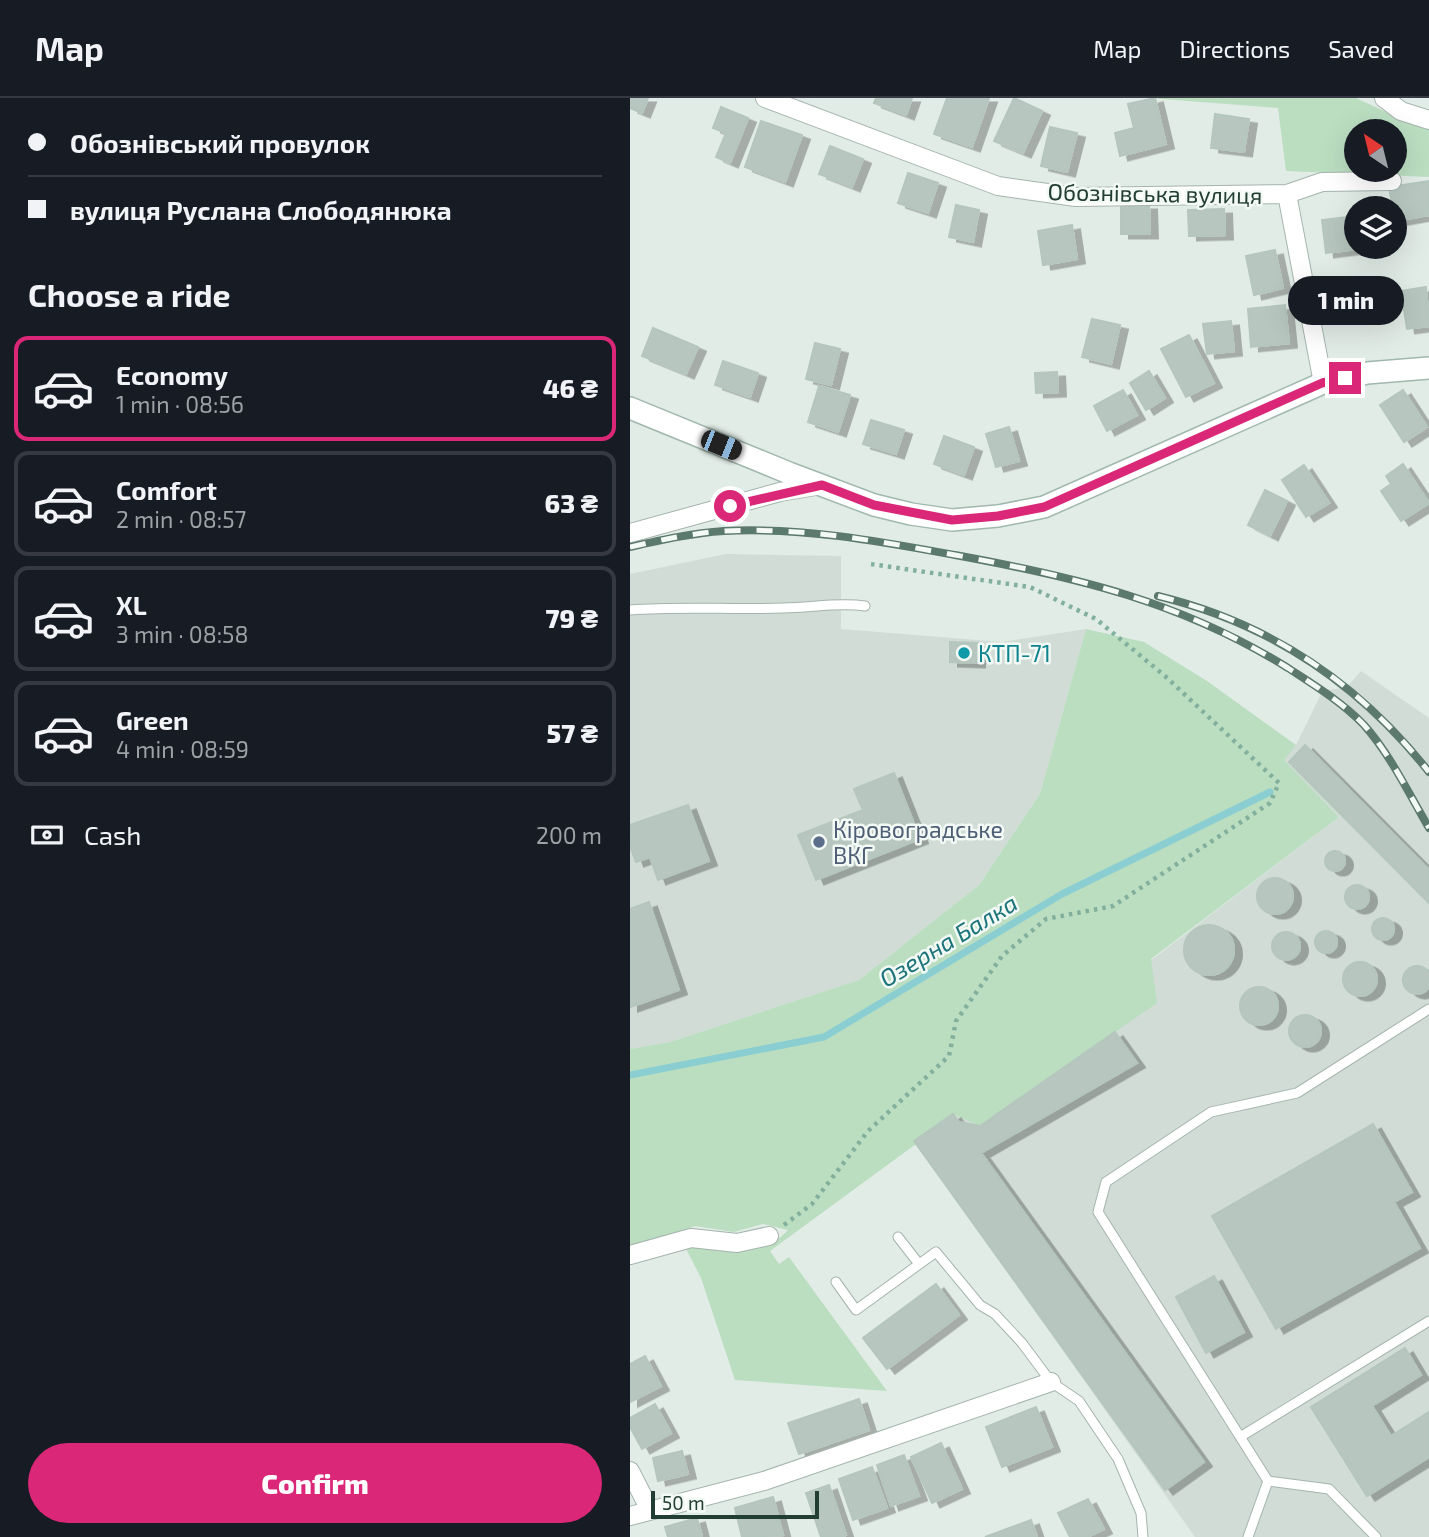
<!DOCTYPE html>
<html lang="en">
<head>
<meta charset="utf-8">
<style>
  :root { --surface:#171b24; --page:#242831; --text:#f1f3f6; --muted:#9ea1a6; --line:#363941; --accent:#db2777 }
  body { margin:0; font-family:"Exo 2",sans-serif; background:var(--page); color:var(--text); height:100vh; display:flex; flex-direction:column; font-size:26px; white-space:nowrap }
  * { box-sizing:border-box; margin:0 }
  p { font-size:23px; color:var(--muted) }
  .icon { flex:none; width:38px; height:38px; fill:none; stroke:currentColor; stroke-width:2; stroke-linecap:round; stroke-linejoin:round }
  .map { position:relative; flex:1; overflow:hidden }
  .drawer { display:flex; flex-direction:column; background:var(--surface); width:630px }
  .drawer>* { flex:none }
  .hud { display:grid; align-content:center; height:154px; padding:0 28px; background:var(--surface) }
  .needle { width:46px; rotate:325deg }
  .tools { position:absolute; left:714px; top:21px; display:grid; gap:14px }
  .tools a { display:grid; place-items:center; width:63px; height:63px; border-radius:50%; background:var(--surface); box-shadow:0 7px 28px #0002; font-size:35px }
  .scale { position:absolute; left:21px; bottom:18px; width:168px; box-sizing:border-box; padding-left:7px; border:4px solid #223d33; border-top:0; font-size:19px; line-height:24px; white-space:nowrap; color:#223d33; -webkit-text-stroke:5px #f3f9f5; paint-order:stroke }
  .end { position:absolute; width:32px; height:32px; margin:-16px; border:9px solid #db2777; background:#fff; box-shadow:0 0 0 4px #fff }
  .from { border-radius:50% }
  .bubble { position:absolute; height:49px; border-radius:24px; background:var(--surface); box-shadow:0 7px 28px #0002; font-size:23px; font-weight:800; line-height:49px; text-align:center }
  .car { position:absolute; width:21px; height:42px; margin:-21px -10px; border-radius:9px; box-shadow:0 0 5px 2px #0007; background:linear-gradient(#222 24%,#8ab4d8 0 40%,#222 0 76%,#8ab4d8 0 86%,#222 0) }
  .hud b { display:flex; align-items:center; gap:24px; height:66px; font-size:26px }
  .hud b+b { border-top:2px solid var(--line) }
  .hud i { width:18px; height:18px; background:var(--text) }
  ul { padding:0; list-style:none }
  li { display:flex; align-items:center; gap:21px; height:105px; margin:0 14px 10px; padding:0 14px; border:4px solid var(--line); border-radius:14px }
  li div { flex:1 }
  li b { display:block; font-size:26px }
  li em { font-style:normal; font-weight:800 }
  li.active { border-color:var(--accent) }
  li>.icon { width:63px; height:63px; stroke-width:1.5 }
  h2 { padding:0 28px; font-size:32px; line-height:84px }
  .pay { display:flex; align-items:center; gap:18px; height:77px; padding:0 28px; font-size:26px }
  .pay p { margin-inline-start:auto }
  .action { display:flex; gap:14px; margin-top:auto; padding:14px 28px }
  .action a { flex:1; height:80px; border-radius:42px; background:var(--accent); color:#fff; font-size:28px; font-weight:800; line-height:80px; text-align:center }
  header { display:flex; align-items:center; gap:42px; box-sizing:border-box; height:98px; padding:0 35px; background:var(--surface); border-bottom:2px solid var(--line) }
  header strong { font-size:33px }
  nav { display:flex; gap:38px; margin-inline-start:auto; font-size:24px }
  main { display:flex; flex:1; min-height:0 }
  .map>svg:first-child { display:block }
  .built { fill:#d0dcd5 }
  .green { fill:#bbdec1; fill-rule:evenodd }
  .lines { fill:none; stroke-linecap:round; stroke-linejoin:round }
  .stream { stroke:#8aced2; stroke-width:7 }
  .building { fill:#b7c7bf; stroke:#b4c6bd; stroke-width:2; filter:url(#shadow) }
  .service-casing { stroke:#a5b4ad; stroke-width:11 }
  .minor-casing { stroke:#a5b4ad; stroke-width:20 }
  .secondary-casing { stroke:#a0b8ad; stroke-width:24 }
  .path { stroke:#82b09d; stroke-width:4.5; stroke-dasharray:3.5 5; stroke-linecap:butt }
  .service { stroke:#fff; stroke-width:9 }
  .minor { stroke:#fff; stroke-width:18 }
  .secondary { stroke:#fff; stroke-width:21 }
  .rail-casing { stroke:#5c796e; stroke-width:8 }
  .rail { stroke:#f3f9f5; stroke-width:5; stroke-dasharray:16; stroke-linecap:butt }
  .route { stroke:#db2777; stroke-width:9 }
  .culture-dot { fill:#0f9aa8; stroke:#f3f9f5; stroke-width:2.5 }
  .service-dot { fill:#5c6f8a; stroke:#f3f9f5; stroke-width:2.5 }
  .labels { text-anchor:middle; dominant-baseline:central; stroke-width:5; stroke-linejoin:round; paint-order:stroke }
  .street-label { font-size:23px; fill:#223d33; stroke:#f3f9f5 }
  .culture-label { font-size:23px; fill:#0d838f; stroke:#f3f9f5; text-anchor:start }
  .service-label { font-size:23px; fill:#4e5e75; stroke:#f3f9f5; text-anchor:start }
  .water-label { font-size:24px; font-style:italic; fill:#1b747a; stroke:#f3f9f5 }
</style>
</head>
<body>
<header>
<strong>Map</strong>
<nav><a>Map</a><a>Directions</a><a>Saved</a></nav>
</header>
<main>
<section class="drawer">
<div class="hud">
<b><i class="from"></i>Обознівський провулок</b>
<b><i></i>вулиця Руслана Слободянюка</b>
</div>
<h2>Choose a ride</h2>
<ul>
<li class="active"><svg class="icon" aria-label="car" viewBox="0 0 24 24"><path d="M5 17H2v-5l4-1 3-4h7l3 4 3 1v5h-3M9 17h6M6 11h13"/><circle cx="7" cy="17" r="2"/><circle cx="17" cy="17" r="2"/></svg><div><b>Economy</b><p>1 min · 08:56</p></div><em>46 ₴</em></li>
<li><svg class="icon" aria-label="car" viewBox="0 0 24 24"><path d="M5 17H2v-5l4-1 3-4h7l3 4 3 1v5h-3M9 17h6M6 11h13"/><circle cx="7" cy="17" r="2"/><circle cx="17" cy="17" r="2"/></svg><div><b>Comfort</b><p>2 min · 08:57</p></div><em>63 ₴</em></li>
<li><svg class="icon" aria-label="car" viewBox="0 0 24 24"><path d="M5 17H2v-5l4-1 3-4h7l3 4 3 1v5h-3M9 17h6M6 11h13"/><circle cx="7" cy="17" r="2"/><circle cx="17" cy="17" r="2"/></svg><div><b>XL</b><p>3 min · 08:58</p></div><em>79 ₴</em></li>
<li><svg class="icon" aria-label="car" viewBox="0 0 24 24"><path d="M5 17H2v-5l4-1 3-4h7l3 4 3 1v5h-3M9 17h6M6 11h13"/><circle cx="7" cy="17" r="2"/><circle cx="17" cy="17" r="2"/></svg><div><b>Green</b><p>4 min · 08:59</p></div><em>57 ₴</em></li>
</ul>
<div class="pay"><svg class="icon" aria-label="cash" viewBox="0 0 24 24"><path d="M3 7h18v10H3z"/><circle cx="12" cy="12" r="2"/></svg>Cash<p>200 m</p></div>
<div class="action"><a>Confirm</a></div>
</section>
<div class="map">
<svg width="799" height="1439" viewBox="0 0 799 1439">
  <defs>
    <filter id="shadow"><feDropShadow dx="8" dy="4.5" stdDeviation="0" flood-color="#0004"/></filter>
  </defs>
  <rect width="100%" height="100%" fill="#e2ece7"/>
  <path class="built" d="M96,456L211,458V531L372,544L456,531L410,696L349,787L229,882L40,944L0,951V476Z
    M731,573L799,620V1439H565L284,1043L709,719L653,662L666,647L693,592L716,590Z"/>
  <path class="green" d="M519,0H726L775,23L799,30V79L656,73L648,10ZM726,33H765V72H726Z
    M456,531L514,544L577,583L666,647L654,662L709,719L521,861L527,905L350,1028L323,1016L284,1043L286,1046L140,1153L149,1166L159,1159L257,1293L105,1282L71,1180L53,1145C90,1151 130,1163 158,1132L133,1126L104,1134L65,1128L0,1153V951L40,944L229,882L349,787L410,696Z"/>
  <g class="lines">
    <path class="stream" d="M0,977L194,939L432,796L640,694"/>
  </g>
  <path class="building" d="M0,0H18L12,15L0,10Z
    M246,0H282L276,17L244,5Z
    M317,0H359L342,49L304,36Z
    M384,0L412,13L393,55L364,43Z
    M525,0L536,46L490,58L485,35L504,30L498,6Z
    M91,9L118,20L100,65L86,59L96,35L83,30Z
    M585,16L619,21L614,54L581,50Z
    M131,23L172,37L155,84L115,69Z
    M420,29L447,35L437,74L411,68Z
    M200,48L233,61L222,89L189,76Z
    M278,75L308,85L298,115L268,105Z
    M799,83V117L765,123L759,89Z
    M326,107L349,112L343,144L319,139Z
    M491,107H519L520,136H491Z
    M594,111L595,137L559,138L558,112Z
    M725,118L729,151L696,155L692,122Z
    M442,127L447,161L413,167L408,133Z
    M645,152L653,190L624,197L616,158Z
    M796,189L799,228L777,231L771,193Z
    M655,207L659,245L621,249L618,211Z
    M462,221L490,227L481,266L452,259Z
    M601,223L604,253L577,256L573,226Z
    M23,230L68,249L56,276L12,258Z
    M559,237L584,285L556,299L531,251Z
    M185,245L210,251L201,287L176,281Z
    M93,263L128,275L120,299L85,287Z
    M519,273L535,300L516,312L500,285Z
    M427,274L428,294L406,295L405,275Z
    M189,288L220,297L208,334L178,324Z
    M493,292L507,317L477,333L464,308Z
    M773,292L797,329L774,344L750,307Z
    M241,322L274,332L266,356L233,346Z
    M379,329L389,363L366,369L356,336Z
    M314,338L344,349L334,377L304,366Z
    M773,366L799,405L771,423L751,393L761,386L756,378Z
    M674,367L699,405L676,419L652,382Z
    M635,392L657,403L640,438L618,427Z
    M320,544L348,545L347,565L320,564Z
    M675,647L799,772V805L659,664Z
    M264,675L290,741L186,782L168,737L233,712L224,691Z
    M58,707L79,763L28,782L20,759L6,764L0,748V727Z
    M695 763a10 10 0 1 1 20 0a10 10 0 1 1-20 0Z
    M627 798a18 18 0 1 1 36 0a18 18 0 1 1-36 0Z
    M715 799a12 12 0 1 1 24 0a12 12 0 1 1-24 0Z
    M19,804L49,892L0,909V811Z
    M742 831a11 11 0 1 1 22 0a11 11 0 1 1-22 0Z
    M554 852a25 25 0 1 1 50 0a25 25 0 1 1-50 0Z
    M685 844a11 11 0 1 1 22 0a11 11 0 1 1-22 0Z
    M642 848a14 14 0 1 1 28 0a14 14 0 1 1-28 0Z
    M713 881a17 17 0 1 1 34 0a17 17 0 1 1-34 0Z
    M773 882a14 14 0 1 1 28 0a14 14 0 1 1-28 0Z
    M610 908a19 19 0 1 1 38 0a19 19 0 1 1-38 0Z
    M659 933a16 16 0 1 1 32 0a16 16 0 1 1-32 0Z
    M485,934L507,965L351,1055L329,1024L350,1028Z
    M323,1016L574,1364L535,1392L284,1043Z
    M743,1026L782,1094L764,1104L790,1150L646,1231L582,1118Z
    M584,1178L614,1234L576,1255L546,1199Z
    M306,1186L329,1217L257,1271L233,1240Z
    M775,1250L791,1277L742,1308L761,1338L799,1314V1359L737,1398L681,1309Z
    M15,1258L31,1288L0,1304V1266Z
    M229,1301L239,1332L169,1356L158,1325Z
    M25,1306L41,1335L12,1351L0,1329V1320Z
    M406,1309L422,1349L372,1369L356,1329Z
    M311,1345L332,1391L302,1405L281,1359Z
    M52,1353L58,1376L28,1383L23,1360Z
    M274,1357L289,1398L261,1408L247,1367Z
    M242,1369L257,1410L223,1422L209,1381Z
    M199,1387L216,1437L211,1439H191L176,1395Z
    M143,1399L153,1437L112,1439L105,1410Z
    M458,1401L474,1431L457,1439H440L428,1415Z
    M67,1420L72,1439H38L35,1429Z
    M401,1422L407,1439H355Z"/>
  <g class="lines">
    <defs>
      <path id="service" d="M0,512C52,508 102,512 153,510C181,510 207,504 235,508
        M268,1139L289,1166
        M206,1184L226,1212L306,1154L350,1207L365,1216L392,1245L421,1284L449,1303L488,1361L511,1415L513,1439
        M610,1339L799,1223
        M618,1439L638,1383
        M746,1439L699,1391L638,1383L468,1114L476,1084L581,1014L667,995L799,911"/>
      <path id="minor" d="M135,0L368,88L446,99L657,96L692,84L762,83
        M754,0L771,13L799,22
        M657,96L693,285
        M0,435L150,394L192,387
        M0,1157L61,1140L107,1145L139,1138
        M0,1373L20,1412
        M0,1418L134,1383L421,1284"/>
      <path id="secondary" d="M0,310L159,375L244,407L281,416L322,422L368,418L414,409L693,285L737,275L799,270"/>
    </defs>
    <use href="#service" class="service-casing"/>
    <use href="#minor" class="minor-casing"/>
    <use href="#secondary" class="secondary-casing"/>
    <path class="path" d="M154,1127L182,1106L238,1033L319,958L326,923L372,858L416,821L483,808L640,705L649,685L535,578L466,521L400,489L240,466"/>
    <use href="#service" class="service"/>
    <use href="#minor" class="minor"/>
    <use href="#secondary" class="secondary"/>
    <defs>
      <path id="rail" d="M0,449C31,442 62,435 94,433C172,429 248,443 325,457C446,479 552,504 658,570C684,587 712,604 734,627C760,656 779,696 799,730
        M528,498C639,525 728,584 799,674"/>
    </defs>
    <use href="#rail" class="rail-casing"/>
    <use href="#rail" class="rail"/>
  </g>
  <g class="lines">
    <path class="route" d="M100,408L192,387L244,407L322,422L368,418L414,409L692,285L715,280"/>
  </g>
  <circle class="culture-dot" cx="334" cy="555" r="7"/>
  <circle class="service-dot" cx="189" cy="744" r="7"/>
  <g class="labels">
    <g class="street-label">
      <text transform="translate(525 95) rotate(1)">Обознівська вулиця</text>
    </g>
    <g class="culture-label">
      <text x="348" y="555">КТП-71</text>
    </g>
    <g class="service-label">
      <text x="203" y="731">Кіровоградське<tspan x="203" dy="26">ВКГ</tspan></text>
    </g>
    <g class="water-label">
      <text transform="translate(318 842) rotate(-31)">Озерна Балка</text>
    </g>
  </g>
</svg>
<div class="tools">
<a><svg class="needle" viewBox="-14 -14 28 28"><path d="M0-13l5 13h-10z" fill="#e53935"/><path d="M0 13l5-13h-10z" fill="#9ea1a6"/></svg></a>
<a><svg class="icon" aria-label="layers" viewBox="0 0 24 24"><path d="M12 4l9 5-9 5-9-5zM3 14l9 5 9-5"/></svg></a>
</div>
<div class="scale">50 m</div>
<i class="end from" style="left:100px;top:408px"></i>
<i class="end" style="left:715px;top:280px"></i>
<div class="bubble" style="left:658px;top:178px;width:116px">1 min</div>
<i class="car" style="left:91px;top:347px;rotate:112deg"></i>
</div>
</main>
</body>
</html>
